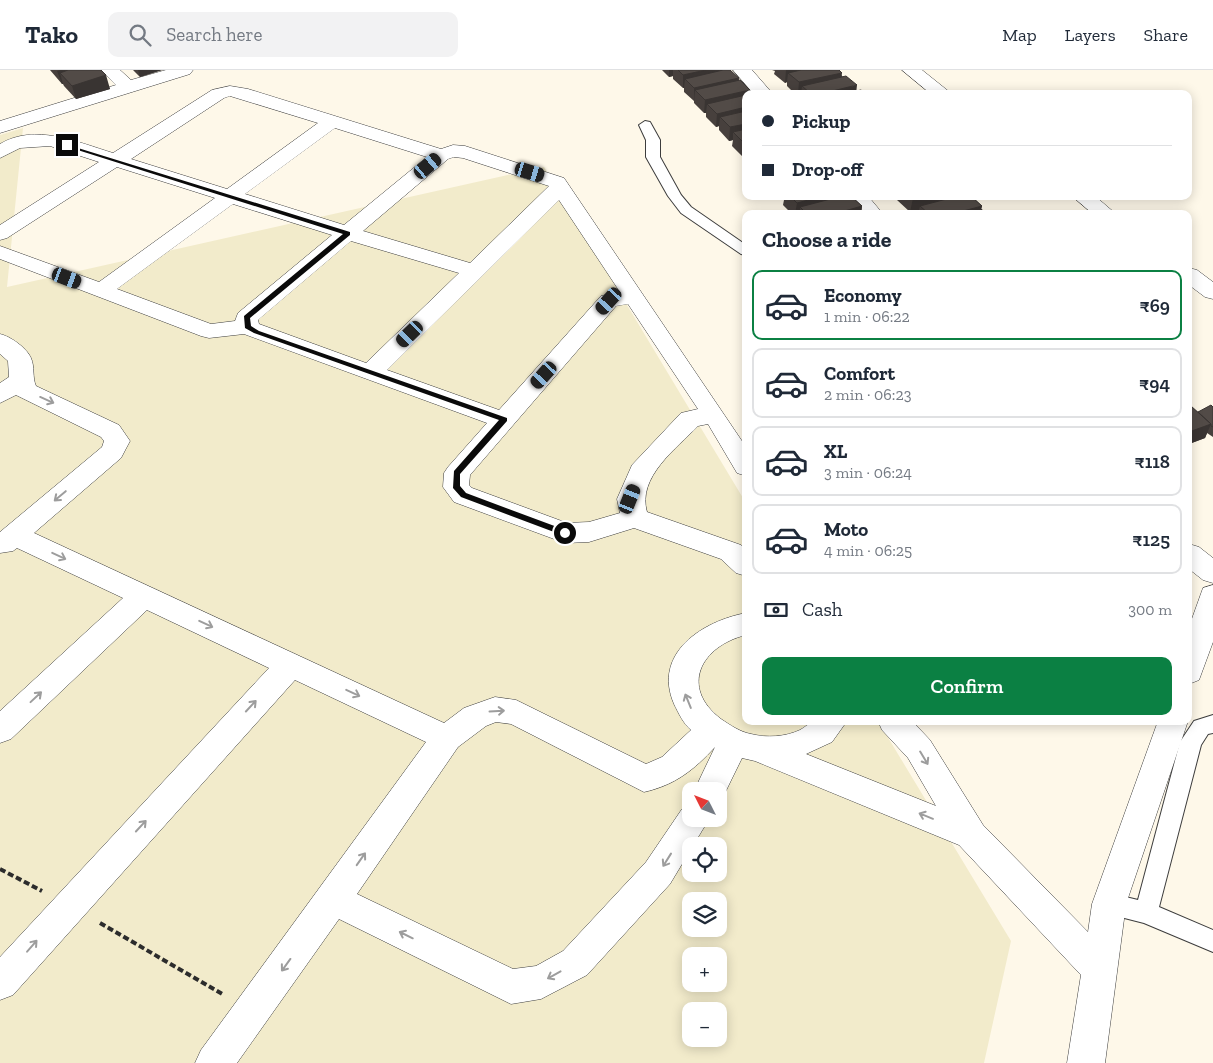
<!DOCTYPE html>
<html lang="en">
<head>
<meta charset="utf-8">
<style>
  :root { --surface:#fff; --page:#f2f2f3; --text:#1f2937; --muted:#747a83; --line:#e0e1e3; --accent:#0b8043 }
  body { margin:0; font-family:"Zilla Slab",serif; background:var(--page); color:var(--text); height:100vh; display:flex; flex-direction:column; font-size:19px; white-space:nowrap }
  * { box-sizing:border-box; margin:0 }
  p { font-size:16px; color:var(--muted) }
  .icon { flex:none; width:28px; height:28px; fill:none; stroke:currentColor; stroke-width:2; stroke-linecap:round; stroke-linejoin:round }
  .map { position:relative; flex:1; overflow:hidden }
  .side { position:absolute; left:742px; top:140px; width:450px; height:515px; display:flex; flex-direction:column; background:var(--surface); border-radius:10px; box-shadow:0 2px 12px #0003 }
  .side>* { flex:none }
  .banner { position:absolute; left:742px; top:20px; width:450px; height:110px; border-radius:10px; box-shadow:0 2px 12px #0003; display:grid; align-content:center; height:110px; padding:0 20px; background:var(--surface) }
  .needle { width:32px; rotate:312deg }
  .controls { position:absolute; left:682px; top:712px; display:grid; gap:10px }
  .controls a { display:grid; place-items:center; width:45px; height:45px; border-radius:10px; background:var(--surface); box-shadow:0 2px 12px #0003; font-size:25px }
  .end { position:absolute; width:22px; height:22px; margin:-11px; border:6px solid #0a0a0a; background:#fff; box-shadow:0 0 0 2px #fff }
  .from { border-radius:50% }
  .car { position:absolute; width:15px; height:30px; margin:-15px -8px; border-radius:6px; box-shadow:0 0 4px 1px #0007; background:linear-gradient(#222 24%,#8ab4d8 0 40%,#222 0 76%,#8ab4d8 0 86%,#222 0) }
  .banner b { display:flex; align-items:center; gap:18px; height:48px; font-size:19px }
  .banner b+b { border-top:1px solid var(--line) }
  .banner i { width:12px; height:12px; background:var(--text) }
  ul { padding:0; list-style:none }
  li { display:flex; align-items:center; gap:15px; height:70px; margin:0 10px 8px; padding:0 10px; border:2px solid var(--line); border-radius:10px }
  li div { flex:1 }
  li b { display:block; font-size:19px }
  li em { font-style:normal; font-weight:600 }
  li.current { border-color:var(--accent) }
  li>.icon { width:45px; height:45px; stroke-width:1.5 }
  h2 { padding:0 20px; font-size:22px; line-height:60px }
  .pay { display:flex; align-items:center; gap:12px; height:55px; padding:0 20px; font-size:19px }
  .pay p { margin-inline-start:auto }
  .cta { display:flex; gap:10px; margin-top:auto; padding:10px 20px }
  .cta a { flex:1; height:58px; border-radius:10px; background:var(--accent); color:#fff; font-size:20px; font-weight:600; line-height:58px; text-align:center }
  header { display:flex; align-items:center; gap:30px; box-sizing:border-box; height:70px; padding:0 25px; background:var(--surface); border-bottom:1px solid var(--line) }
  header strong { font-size:24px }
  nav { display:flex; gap:28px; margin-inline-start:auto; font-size:18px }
  .search { width:350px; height:45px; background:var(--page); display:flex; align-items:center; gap:12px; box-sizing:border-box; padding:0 18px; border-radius:10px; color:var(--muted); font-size:19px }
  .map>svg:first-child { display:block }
  .farmland { fill:#f2ebcb; fill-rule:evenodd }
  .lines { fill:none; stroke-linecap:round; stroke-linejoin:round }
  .service-casing { stroke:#3d3d3d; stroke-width:2 }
  .minor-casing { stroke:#3d3d3d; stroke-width:1 }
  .path { stroke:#2c2c2c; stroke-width:4; stroke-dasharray:6 3; stroke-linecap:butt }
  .service { fill:#fff; fill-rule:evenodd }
  .minor { fill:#fff; fill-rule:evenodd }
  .wall { fill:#47403d }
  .shaded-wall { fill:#393432 }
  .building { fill:#524b47; stroke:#393432 }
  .oneway { stroke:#9d9d9d }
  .route { fill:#0a0a0a }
</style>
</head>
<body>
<header>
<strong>Tako</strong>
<div class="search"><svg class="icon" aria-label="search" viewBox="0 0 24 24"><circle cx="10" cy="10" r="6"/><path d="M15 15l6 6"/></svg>Search here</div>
<nav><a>Map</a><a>Layers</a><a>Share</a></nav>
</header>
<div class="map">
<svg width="1213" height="993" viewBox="0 0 1213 993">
  <rect width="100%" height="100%" fill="#fef8e9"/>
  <path class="farmland" d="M23,58L7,217L544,97L746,433V651H878L1011,871L984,993H0V65ZM691,721H719V749H691ZM691,776H719V804H691ZM691,831H719V859H691ZM691,886H719V914H691ZM691,941H719V969H691Z"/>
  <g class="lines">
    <defs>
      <path id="service" d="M645,51L650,52L660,70V87L681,125L691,137L746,175V185L741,184L681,143L668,126L646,87V70L639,55Z
        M1213,645V663L1208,664L1201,675L1159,837L1213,860V882L1144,853L1101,842L1097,834L1101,826L1109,823L1138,830L1180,672L1194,651Z"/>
      <path id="minor" d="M101,0H120L131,10L166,0H193L190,4L0,63V51L116,15Z
        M733,0H752L773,24H754Z
        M902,0H922L952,24H931Z
        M230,16L248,19L441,79L453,75L465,76L564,108L746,377V406L737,403L708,354L698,356C676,379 637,407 647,442L741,475L746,480V506L736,503L721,489L634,458L589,472L565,473L454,432L443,417L444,403L448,397L487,353L244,264L209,268L201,266L0,189V176L99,212L215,128L117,97L7,168L0,170V155L99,92L50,76L20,78L0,88V74C35,53 77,72 113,83L212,20ZM230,26L318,53L227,119L131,89L224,28ZM335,58L427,87L344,155L245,124ZM454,87L463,88L549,116L470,193L363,161L448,89ZM559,130L620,222L601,226L499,340L387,300ZM233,134L332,165L238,243L235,251L211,254L117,219ZM351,171L459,203L366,293L259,254L258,250ZM628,234L698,339L681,343L632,395L617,429L620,443L589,452L567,453L472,418L469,415L470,405L616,236Z
        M847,126H868L883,144H862Z
        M1072,126H1095L1116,144H1093Z
        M1189,198L1197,200L1213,212V229L1205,227L1189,215Z
        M0,264C10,266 27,278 31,288C35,297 32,307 36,316L119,355L130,371L121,388L34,463L444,653L464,638L495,627L516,630L646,694L662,687L691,660C683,653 679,644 674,634C652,583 703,551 746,543V565C701,576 679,617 721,649C730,655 740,662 751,664C767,668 785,667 800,660C804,658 809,653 813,652C821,648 838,651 847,651L832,672L806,684L936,736L908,688L882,660L878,651H912L930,670L983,755L1088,862L1092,834L1158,651H1188L1126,834L1105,993H1067L1081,905L959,775L755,691L742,688L721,731L719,732V721H694L715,677C694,700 675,715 644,722L511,654L496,652L486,656L458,677L357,824L513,899L536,896L563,881L646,792L682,739L691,735V749H709L670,814L587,905L541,929L511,934L339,849L237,993H195L201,980L426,672L295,610L13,925L0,930V887L269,598L147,540L11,669L0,673V641L123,528L17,478L13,481L0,483V462L102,377L104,371L101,367L16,325L0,333V313L9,307L8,291L0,284Z
        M1189,474L1199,477L1213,488V513L1203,510L1189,499Z
        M1213,515V572L1199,610L1189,614V557L1203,518Z"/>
    </defs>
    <use href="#service" class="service-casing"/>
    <use href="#minor" class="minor-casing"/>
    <path class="path" d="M0,799L42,821
      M100,853L224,925"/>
    <use href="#service" class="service"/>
    <use href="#minor" class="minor"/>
  </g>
  <path class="wall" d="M50,0H101L110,19L76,29L64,16L63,14H62Z
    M133,0H162L140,7Z
    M662,0H730L739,10L746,24V92L744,90V86L743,87L732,76L733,70L729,71L719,60V56L716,57L706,47V43H704L694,33V31L684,22V18H683L673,9V6L669,7Z
    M772,0H839L842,6L856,21L866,24H795L787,16V12L785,13L774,4L775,1Z
    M776,126H851L862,136L861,144H792L783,135L784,130H781Z
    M897,126H971L982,136L981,139L987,144H919V140L910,142L897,130Z
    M1189,337L1198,342L1213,337V367L1207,363L1205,368L1189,374Z"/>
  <path class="shaded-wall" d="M61,0H94L60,3L63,14H62L57,1Z
    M138,0H162L140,7Z
    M669,0H673V6L669,7Z
    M706,0H727L685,9L684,18H683V5Z
    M786,0H828L788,3L787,12L785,13Z
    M842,3L840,16H802L801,24H798L799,12Z
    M106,5L110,19L76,29L72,16Z
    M739,8L738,22L695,20L694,31V18Z
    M857,15L856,24H820Z
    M750,20L749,24H746V34H707L706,43H704L705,30Z
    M746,37V50L720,47L719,56L716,57L717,44Z
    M746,54V67L733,62V70L729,71L730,57Z
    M744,73H746V77L745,76L744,86L743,87Z
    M781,126H784V130H781Z
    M823,126H845L800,137V144H795L797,133Z
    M921,126H957L920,136L919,140L910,142L913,128Z
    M862,136L861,144H834Z
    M982,136L980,144H952Z
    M1211,354L1205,368L1189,374V362Z"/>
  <path class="building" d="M68,0H101L106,5L72,16L60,3Z
    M678,0H706L683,5Z
    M723,0H730L739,8L694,18L685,9Z
    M801,0H839L842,3L799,12L788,3Z
    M846,6L857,15L820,24H811L802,16Z
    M740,10L750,20L705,30L695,20Z
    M861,20L866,24H843Z
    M746,25V37L717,44L707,34Z
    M746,41V54L730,57L720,47Z
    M746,59V73H744L733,62Z
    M790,126H823L797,133Z
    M842,126H851L862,136L834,144H807L800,137Z
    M910,126H921L913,128Z
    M958,126H971L982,136L952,144H929L920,136Z
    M981,139L987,144H962Z
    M1211,335L1213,337V357L1211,356V354L1198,342Z
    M1191,336L1211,354L1189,362V337Z"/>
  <defs><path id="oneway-shaft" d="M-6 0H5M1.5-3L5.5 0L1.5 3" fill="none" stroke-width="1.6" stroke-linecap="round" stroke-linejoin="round" transform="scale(1.25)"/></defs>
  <g class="oneway">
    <use href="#oneway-shaft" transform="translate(47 330) rotate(24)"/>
    <use href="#oneway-shaft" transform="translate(60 426) rotate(140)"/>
    <use href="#oneway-shaft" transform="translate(59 486) rotate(25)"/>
    <use href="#oneway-shaft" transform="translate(206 554) rotate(25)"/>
    <use href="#oneway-shaft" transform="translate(353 623) rotate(25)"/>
    <use href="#oneway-shaft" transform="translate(36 627) rotate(-43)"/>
    <use href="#oneway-shaft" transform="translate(688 631) rotate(-112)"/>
    <use href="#oneway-shaft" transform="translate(251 636) rotate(-47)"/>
    <use href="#oneway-shaft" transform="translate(497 641) rotate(-3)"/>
    <use href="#oneway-shaft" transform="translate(924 688) rotate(59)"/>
    <use href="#oneway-shaft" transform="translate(926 746) rotate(-158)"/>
    <use href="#oneway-shaft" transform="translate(141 756) rotate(-47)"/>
    <use href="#oneway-shaft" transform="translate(361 789) rotate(-55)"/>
    <use href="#oneway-shaft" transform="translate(667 790) rotate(122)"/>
    <use href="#oneway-shaft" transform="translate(406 865) rotate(-154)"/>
    <use href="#oneway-shaft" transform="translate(32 876) rotate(-49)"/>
    <use href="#oneway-shaft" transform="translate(286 895) rotate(126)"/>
    <use href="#oneway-shaft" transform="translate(554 905) rotate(151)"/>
  </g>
  <path class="route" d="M65,74L350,162V165L250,248L251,256L259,261L507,348V351L460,404V416L466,423L568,461V465H562L461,427L453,418L454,401L499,350L254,263L245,258L244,246L343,164L65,76Z"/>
</svg>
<div class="controls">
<a><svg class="needle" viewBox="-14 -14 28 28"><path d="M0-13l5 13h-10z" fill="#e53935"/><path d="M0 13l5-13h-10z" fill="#747a83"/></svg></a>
<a><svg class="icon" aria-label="locate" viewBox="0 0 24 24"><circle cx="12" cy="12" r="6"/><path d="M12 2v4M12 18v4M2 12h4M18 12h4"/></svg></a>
<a><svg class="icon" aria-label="layers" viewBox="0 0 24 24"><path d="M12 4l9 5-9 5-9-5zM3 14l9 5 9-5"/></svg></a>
<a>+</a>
<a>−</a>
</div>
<i class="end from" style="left:565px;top:463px"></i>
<i class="end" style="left:67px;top:75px"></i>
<i class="car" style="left:428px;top:96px;rotate:50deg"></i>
<i class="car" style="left:530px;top:102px;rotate:107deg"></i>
<i class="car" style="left:67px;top:208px;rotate:111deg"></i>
<i class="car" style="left:609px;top:231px;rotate:222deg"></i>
<i class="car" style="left:410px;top:264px;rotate:226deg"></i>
<i class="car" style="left:544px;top:305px;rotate:222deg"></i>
<i class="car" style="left:630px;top:429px;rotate:22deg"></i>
<div class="banner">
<b><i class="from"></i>Pickup</b>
<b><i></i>Drop-off</b>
</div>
<section class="side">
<h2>Choose a ride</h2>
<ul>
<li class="current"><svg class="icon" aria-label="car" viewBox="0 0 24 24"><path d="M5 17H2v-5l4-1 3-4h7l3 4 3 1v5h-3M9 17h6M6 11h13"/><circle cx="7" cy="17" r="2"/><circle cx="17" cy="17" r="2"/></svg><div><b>Economy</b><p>1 min · 06:22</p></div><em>₹69</em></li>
<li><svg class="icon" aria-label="car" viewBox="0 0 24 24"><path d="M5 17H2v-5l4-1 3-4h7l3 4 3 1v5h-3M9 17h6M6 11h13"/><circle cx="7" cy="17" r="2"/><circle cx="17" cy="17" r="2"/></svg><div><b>Comfort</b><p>2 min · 06:23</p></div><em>₹94</em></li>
<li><svg class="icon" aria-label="car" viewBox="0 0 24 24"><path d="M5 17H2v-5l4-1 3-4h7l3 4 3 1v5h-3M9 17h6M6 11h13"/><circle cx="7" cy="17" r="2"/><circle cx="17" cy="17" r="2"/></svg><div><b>XL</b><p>3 min · 06:24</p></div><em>₹118</em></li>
<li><svg class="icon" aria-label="car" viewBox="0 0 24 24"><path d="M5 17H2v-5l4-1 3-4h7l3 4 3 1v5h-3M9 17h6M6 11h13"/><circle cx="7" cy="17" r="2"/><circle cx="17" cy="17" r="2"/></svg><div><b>Moto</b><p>4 min · 06:25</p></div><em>₹125</em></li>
</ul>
<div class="pay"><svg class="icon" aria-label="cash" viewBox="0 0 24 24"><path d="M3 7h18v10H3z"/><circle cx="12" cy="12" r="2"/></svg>Cash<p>300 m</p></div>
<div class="cta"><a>Confirm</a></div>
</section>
</div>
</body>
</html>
